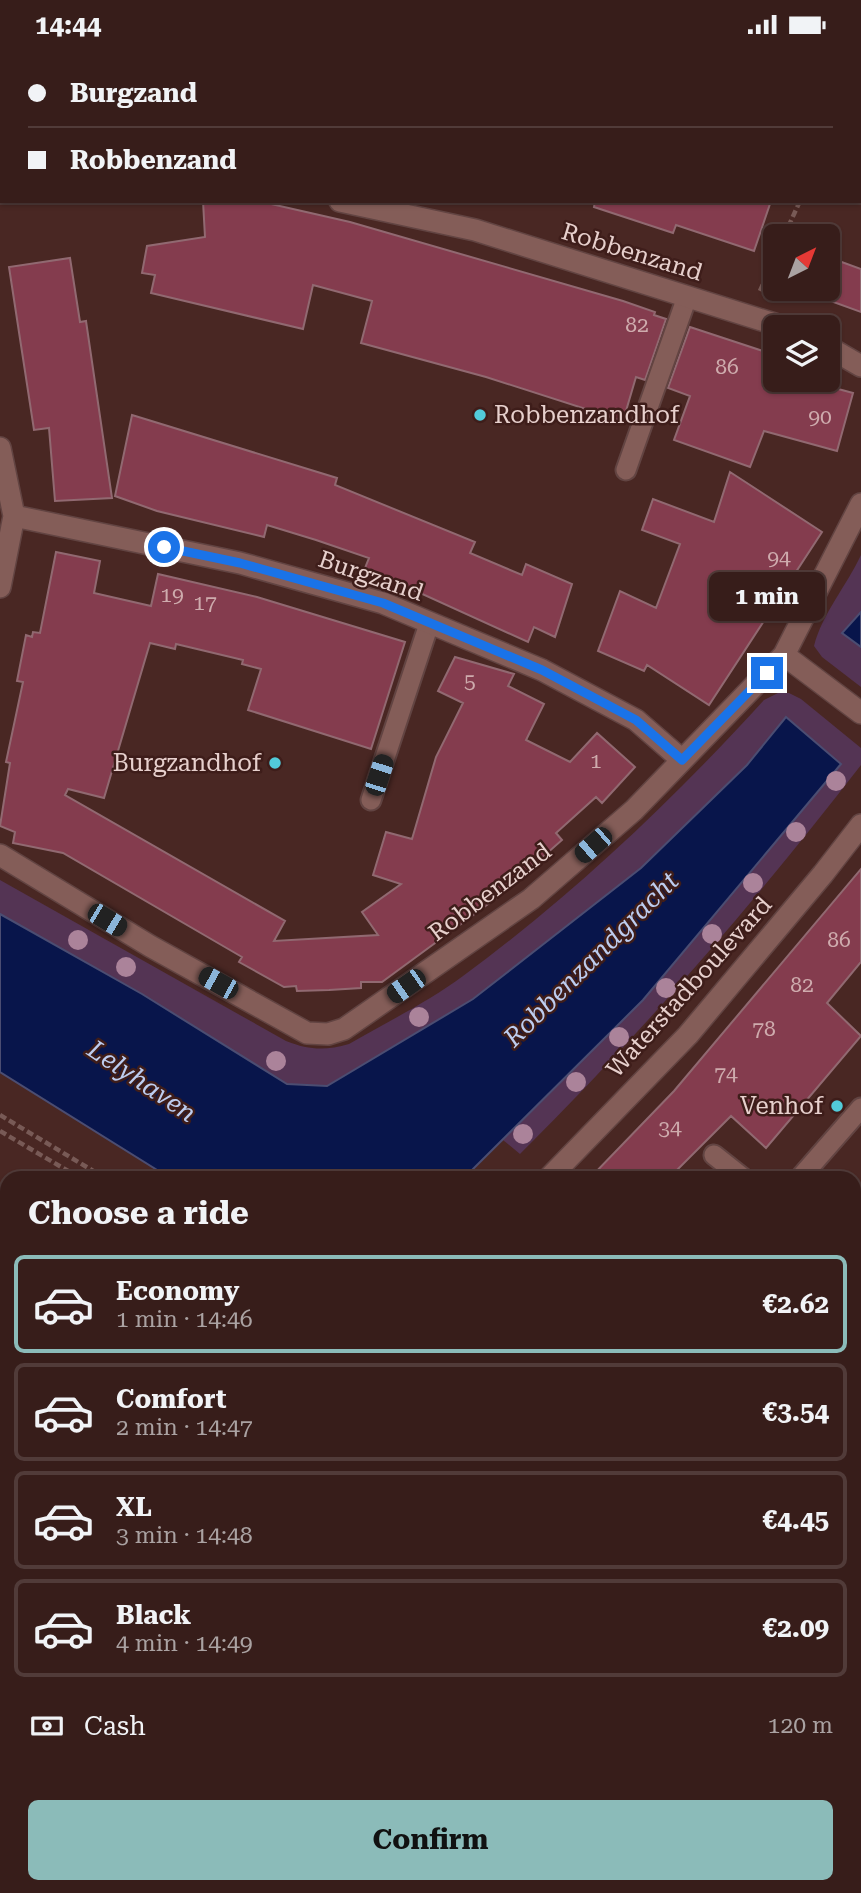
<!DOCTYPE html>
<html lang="en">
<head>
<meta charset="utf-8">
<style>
  :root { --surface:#371d1a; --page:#422a27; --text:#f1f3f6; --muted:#aaa2a2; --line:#513b39; --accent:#8bbbb9 }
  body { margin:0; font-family:"Roboto Serif",serif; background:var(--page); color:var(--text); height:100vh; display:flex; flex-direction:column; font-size:26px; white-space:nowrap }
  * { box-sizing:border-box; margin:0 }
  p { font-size:23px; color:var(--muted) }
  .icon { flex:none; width:38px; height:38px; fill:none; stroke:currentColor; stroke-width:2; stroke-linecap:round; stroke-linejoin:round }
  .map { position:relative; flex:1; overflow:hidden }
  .sheet { position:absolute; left:0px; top:1122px; width:861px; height:723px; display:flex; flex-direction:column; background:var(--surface); border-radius:21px 21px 0 0; box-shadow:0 2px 5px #0004,0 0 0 2px var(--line) }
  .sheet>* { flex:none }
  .hud { position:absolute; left:0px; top:0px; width:861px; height:154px; box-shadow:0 2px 5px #0004,0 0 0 2px var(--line); display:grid; align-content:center; height:154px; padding:0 28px; background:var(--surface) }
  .needle { width:46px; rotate:42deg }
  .buttons { position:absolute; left:763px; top:175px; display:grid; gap:14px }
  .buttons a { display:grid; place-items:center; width:77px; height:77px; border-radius:10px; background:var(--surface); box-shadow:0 2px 5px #0004,0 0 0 2px var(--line); font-size:35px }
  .end { position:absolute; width:32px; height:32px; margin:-16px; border:9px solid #1a73e8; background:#fff; box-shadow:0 0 0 4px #fff }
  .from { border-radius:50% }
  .bubble { position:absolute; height:49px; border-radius:10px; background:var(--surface); box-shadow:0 2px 5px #0004,0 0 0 2px var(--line); font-size:23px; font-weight:700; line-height:49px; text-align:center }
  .car { position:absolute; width:21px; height:42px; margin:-21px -10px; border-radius:9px; box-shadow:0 0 5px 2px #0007; background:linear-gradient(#222 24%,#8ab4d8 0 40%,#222 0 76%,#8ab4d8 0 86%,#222 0) }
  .hud b { display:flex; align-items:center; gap:24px; height:66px; font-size:26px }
  .hud b+b { border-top:2px solid var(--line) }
  .hud i { width:18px; height:18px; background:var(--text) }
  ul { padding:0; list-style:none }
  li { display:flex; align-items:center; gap:21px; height:98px; margin:0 14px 10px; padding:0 14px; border:4px solid var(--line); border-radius:10px }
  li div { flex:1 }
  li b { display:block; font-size:26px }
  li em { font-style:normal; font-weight:700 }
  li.active { border-color:var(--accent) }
  li>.icon { width:63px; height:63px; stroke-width:1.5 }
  h2 { padding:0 28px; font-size:32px; line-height:84px }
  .pay { display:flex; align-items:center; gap:18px; height:77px; padding:0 28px; font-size:26px }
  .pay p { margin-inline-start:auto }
  .button { display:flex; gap:14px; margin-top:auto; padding:14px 28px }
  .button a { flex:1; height:80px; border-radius:10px; background:var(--accent); color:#111; font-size:28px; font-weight:700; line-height:80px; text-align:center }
  .status { display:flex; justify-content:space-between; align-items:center; height:49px; padding:0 35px; background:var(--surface); direction:ltr }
  .status svg { height:19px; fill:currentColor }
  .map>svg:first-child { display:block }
  .green { fill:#543454 }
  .water { fill:#08154b; stroke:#4b4d72; stroke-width:2 }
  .building { fill:#843c4e; stroke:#916971; stroke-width:2 }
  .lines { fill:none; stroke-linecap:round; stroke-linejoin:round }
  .lane-casing { stroke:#624442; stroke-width:23 }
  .street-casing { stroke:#624442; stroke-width:24 }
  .path { stroke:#785a56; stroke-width:4.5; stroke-dasharray:7 3.5; stroke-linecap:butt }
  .lane { stroke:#845d58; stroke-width:19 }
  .street { stroke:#845d58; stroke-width:21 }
  .tree { fill:#ab839a }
  .route { stroke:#1a73e8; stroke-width:9 }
  .poi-dot { fill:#52cbda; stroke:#3e1d1a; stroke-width:2.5 }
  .labels { text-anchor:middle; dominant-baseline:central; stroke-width:5; stroke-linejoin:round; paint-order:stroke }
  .number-label { font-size:21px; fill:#ceabad }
  .street-label { font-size:24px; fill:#e7d0cd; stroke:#3e1d1a }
  .poi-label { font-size:24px; fill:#e7d0cd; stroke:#3e1d1a; text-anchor:end }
  .water-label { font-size:26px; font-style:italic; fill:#bdcdf0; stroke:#3e1d1a }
</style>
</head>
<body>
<div class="status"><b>14:44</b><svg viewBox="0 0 49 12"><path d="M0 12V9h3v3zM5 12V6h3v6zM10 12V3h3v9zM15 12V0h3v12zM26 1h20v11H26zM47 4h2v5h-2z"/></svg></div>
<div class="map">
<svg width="861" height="1844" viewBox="0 0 861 1844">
  <rect width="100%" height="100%" fill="#492723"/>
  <path class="green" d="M861,506V563L843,584L861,598V638L822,608L814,597C822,565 847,536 861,506Z
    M778,644H789L801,650L861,699V716C755,853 643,983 520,1105L503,1091L643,951L786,668L747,716L641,819L473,950L327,1037L287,1035L142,945L0,865V831L286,992C309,1001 325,1002 349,995C387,973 428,953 463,927C573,846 672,752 764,651Z"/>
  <path class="water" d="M439,0H747L750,2H445Z
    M861,563V598L842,584Z
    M786,668L841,715L643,951L464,1129H170L0,1023V865L142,945L287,1035L327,1037L473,950L641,819L747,716Z
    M854,1551H861V1844H683L682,1838H854Z"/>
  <path class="building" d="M203,152H258L350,173L623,252L655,263L654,266L666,270L645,331L636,328L623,372L486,328L361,294L372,252L313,236L303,280L151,244L155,226L142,224L147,197L205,188Z
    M595,152H771L754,202L676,176L673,184L594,158Z
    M828,208L861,220V263L828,251Z
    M70,209L80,273L86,272L112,449L55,452L49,379L34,381L9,218Z
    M690,278L775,306V331H805L853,344L837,402L764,382L750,418L674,391L690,347L668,339Z
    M132,366L337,429L335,436L475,493L470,504L522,526L526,515L572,535L555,588L534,578L528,593L365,519L369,509L316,491L267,476L264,488L157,462L115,447Z
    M730,423L822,483L709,656L647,616L644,622L598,602L620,542L656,559L680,495L642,481L653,450L714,473Z
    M56,503L100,512L94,544L151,557L158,525L257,548L405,593L371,700L248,661L261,620L242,615L243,611L176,595L175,600L150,594L104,749L68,740L65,746L285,872L274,892L378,886L362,863L401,835L373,826L386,783L412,790L436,708L463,654L438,642L455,608L514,625L508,637L544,655L526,691L570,713L597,684L635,718L602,754L596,748L556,784L562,791L495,850L382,933H361V939L329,941L297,942L296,937L284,938L239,913L242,908L63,804L13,794L15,783L0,777L10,714L6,713L23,633L17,632L26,586L32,588L33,583L40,584Z
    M861,820V913L827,954L861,987L766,1099L731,1067L669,1129H590L674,1042Z"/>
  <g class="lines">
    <defs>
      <path id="lane" d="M61,2L62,0
        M626,421L687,248
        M371,751L429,575
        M714,1106L743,1129
        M800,1129L861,1059
        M854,1202L861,1208"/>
      <path id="street" d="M0,79L2,80
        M340,152L475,181L784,278
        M828,298L861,317
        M0,399L14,467L0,538
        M14,467L240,514L383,554L542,621L636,671L682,711
        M784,606L861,664
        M0,806L150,897L307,984L328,985L344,980L531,850L634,761L784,606L861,455
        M549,1129L688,986L823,825L861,776
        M854,1334L861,1326
        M854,1408L861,1400
        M854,1497L861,1488
        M854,1535L861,1544"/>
    </defs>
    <use href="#lane" class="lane-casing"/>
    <use href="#street" class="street-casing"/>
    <path class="path" d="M859,27L861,23
      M784,187L800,152
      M760,242L775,207
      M0,1066L105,1129
      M0,1082L80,1129"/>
    <use href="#lane" class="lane"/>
    <use href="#street" class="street"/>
  </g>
  <g class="tree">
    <circle cx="836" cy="732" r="10"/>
    <circle cx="796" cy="783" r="10"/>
    <circle cx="753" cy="834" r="10"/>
    <circle cx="712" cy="885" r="10"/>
    <circle cx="78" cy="891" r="10"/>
    <circle cx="126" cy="918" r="10"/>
    <circle cx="666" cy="939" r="10"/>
    <circle cx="419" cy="968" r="10"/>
    <circle cx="619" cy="988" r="10"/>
    <circle cx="276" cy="1012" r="10"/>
    <circle cx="576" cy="1033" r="10"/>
    <circle cx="523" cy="1085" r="10"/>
  </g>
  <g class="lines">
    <path class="route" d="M164,498L240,514L383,554L542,621L636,671L682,711L767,624"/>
  </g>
  <g class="poi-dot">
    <circle cx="480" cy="366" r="7"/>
    <circle cx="275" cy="714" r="7"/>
    <circle cx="837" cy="1057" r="7"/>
  </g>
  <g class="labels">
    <g class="number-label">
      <text x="637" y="276">82</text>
      <text x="727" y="318">86</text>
      <text x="820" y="368">90</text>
      <text x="779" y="509">94</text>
      <text x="172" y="546">19</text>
      <text x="205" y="554">17</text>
      <text x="470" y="632">5</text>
      <text x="596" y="712">1</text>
      <text x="839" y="891">86</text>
      <text x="802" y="936">82</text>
      <text x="764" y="980">78</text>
      <text x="726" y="1025">74</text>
      <text x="670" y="1079">34</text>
    </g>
    <g class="street-label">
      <text transform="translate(632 203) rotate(17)">Robbenzand</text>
      <text transform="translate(371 527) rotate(19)">Burgzand</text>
      <text transform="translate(490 843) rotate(-37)">Robbenzand</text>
      <text transform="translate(689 938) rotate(-48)">Waterstadboulevard</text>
    </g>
    <g class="poi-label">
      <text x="494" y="366" text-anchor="start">Robbenzandhof</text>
      <text x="261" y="714">Burgzandhof</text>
      <text x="823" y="1057">Venhof</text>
    </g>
    <g class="water-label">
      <text transform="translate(591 910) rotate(-45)">Robbenzandgracht</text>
      <text transform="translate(142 1032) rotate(34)">Lelyhaven</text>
    </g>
  </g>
</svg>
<div class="buttons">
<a><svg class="needle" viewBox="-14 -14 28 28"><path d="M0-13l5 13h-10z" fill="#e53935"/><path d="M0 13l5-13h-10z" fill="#aaa2a2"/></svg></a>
<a><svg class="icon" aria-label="layers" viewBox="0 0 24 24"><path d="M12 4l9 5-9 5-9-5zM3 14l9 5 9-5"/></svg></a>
</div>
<i class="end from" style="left:164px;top:498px"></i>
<i class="end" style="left:767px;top:624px"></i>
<div class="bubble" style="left:709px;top:523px;width:116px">1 min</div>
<i class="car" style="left:379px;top:726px;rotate:18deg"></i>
<i class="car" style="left:593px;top:796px;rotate:229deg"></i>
<i class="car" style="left:107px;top:871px;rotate:121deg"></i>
<i class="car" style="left:218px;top:934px;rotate:299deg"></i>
<i class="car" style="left:406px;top:937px;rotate:235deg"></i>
<div class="hud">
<b><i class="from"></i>Burgzand</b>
<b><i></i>Robbenzand</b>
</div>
<section class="sheet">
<h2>Choose a ride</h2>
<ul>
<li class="active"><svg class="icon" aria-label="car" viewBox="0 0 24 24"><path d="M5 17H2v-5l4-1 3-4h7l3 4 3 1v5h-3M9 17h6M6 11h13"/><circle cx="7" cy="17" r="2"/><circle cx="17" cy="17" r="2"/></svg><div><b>Economy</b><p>1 min · 14:46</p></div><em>€2.62</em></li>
<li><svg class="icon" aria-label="car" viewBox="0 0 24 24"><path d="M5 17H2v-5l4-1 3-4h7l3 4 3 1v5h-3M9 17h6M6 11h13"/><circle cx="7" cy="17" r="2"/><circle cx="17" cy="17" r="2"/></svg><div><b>Comfort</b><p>2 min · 14:47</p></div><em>€3.54</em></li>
<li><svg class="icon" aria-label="car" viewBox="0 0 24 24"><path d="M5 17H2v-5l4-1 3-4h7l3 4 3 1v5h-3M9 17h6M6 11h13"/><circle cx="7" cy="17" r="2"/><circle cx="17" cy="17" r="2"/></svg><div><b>XL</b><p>3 min · 14:48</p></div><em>€4.45</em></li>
<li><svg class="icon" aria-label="car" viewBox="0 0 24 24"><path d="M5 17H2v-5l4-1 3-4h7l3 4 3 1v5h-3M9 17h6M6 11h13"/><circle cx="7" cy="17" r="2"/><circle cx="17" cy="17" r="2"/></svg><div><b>Black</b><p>4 min · 14:49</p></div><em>€2.09</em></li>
</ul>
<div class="pay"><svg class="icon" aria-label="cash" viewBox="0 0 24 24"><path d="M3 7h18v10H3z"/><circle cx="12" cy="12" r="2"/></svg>Cash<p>120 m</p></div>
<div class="button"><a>Confirm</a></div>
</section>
</div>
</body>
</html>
